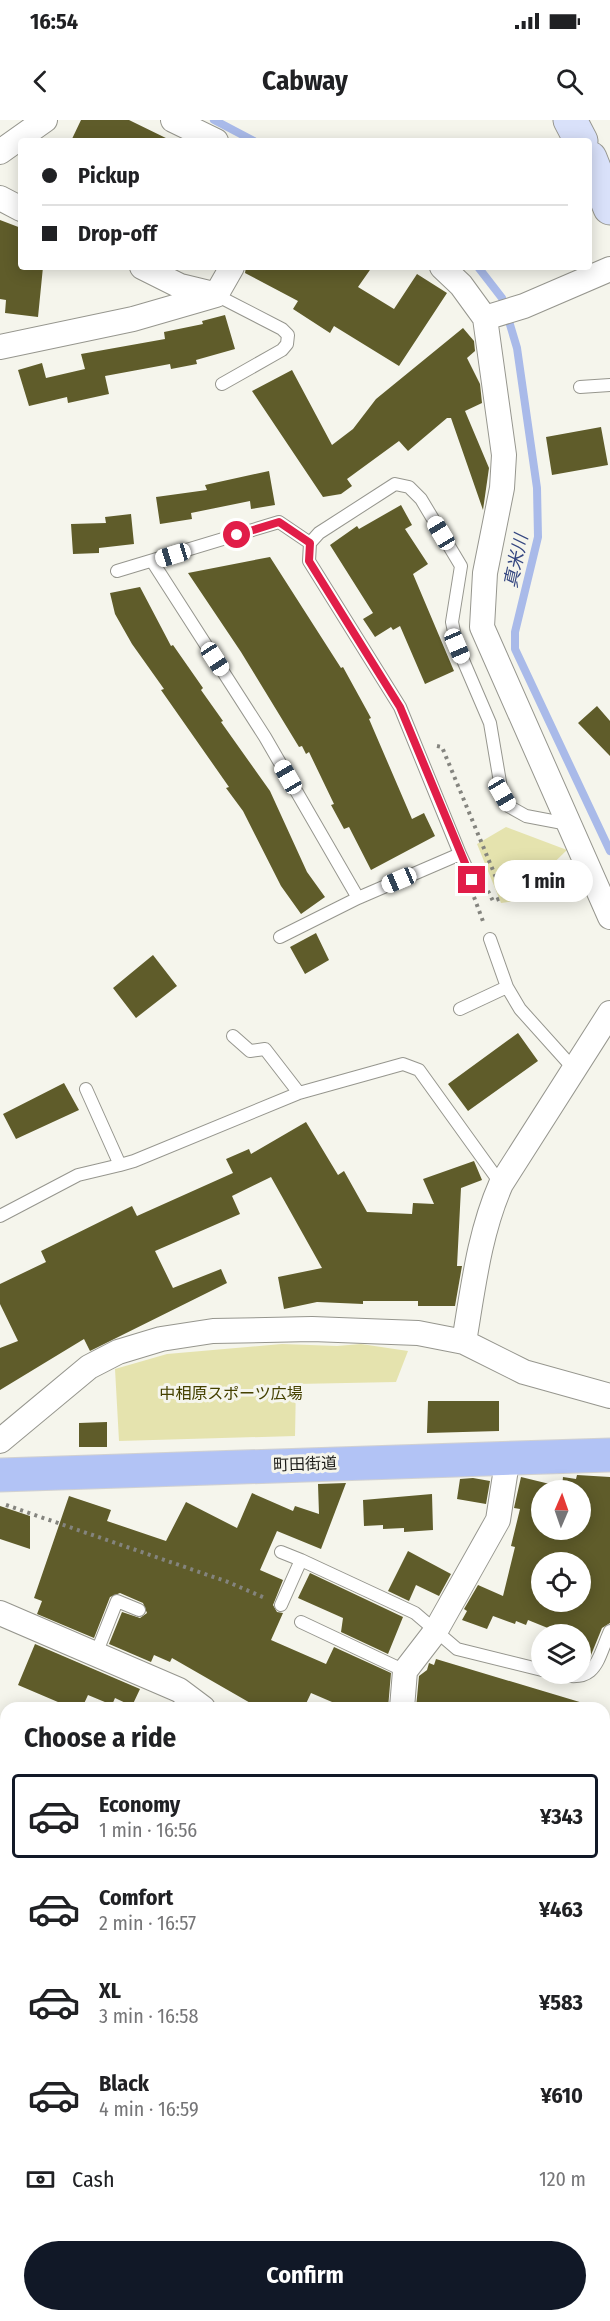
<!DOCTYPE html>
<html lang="en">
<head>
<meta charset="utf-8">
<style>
  :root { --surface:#fff; --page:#f6f6f6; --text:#202124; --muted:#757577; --line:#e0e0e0; --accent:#111827 }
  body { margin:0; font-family:"Fira Sans Condensed","Noto Sans JP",sans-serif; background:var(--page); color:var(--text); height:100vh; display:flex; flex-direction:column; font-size:22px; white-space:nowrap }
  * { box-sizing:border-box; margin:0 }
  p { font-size:20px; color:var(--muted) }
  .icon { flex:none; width:33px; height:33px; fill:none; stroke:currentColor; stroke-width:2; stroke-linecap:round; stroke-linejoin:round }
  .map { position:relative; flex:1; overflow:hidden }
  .side { position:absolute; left:0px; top:1582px; width:610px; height:620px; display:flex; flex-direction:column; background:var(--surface); border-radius:18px 18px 0 0; box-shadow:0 3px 15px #0003 }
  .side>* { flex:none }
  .banner { position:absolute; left:18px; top:18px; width:574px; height:132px; border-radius:6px; box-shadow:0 3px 15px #0003; display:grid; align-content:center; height:132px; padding:0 24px; background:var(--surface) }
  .needle { width:39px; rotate:2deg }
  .buttons { position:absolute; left:531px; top:1360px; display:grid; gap:12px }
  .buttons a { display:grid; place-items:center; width:60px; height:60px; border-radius:50%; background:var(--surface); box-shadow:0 3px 15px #0003; font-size:30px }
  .end { position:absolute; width:27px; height:27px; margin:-14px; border:8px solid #e11d48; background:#fff; box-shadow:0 0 0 3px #fff }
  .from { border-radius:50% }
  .bubble { position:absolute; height:42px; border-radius:21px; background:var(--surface); box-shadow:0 3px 15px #0003; font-size:20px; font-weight:700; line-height:42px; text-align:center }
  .car { position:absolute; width:18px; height:36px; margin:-18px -9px; border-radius:8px; box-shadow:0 0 4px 2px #0007; background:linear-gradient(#fff 24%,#345 0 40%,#fff 0 76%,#345 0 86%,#fff 0) }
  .banner b { display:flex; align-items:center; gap:21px; height:57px; font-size:22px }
  .banner b+b { border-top:2px solid var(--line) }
  .banner i { width:15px; height:15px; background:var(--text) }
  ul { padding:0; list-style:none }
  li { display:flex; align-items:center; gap:18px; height:84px; margin:0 12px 9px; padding:0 12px; border:3px solid transparent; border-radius:6px }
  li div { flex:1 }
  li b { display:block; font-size:22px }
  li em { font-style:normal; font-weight:700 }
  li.on { border-color:var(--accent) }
  li>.icon { width:54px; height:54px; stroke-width:1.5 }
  h2 { padding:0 24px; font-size:27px; line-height:72px }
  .pay { display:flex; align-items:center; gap:15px; height:66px; padding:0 24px; font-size:22px }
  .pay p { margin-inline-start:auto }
  .button { display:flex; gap:12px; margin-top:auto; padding:12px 24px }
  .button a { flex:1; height:69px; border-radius:36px; background:var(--accent); color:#fff; font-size:24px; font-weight:700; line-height:69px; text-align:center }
  .status { display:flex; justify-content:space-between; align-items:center; height:42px; padding:0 30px; background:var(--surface); direction:ltr }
  .status svg { height:16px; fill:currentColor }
  header { display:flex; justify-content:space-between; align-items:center; height:78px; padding:0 24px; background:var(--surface); font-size:27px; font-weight:700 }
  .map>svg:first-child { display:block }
  .green { fill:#e5e3ae }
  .water { fill:#a9bae9 }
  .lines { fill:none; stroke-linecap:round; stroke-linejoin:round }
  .stream { stroke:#a9bae9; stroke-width:8 }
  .building { fill:#5f5c2a; fill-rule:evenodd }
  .lane-casing { stroke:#96968e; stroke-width:14 }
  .street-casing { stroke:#96968e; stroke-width:26 }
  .secondary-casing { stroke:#96968e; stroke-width:35 }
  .primary-casing { stroke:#d1d1d1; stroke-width:35 }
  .path { stroke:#84847e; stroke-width:4; stroke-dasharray:3 4.5; stroke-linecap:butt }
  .lane { stroke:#fff; stroke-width:12 }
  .street { stroke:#fff; stroke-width:24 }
  .secondary { stroke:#d9e1fa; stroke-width:33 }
  .primary { stroke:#b2c3f5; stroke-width:33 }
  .route { stroke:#e11d48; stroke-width:8 }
  .labels { text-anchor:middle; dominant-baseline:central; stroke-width:6; stroke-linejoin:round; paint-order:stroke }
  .park-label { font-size:16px; fill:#454100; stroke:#f5f5ec }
  .street-label { font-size:16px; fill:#1b1b18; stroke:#f5f5ec }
  .water-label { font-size:18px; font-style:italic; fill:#344680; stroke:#f5f5ec }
</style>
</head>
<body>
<div class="status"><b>16:54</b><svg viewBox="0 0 49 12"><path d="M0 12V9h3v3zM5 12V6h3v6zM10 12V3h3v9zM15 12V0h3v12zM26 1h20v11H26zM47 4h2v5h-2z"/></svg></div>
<header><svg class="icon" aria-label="back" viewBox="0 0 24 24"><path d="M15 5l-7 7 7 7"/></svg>Cabway<svg class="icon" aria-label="search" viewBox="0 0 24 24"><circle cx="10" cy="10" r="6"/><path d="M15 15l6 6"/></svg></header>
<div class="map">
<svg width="610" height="2201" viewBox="0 0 610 2201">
  <rect width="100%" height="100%" fill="#f5f5ec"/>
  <path class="green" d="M506,707L567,730L535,761L540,778L501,783L477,724Z
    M282,1224L337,1226L361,1224L408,1231L396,1262L296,1264L295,1316L119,1321L115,1249L167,1234Z"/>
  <path class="water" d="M610,1857V1895L605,1898V1861Z"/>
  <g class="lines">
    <path class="stream" d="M214,0L254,21
      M478,147L502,178L517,228L537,368L538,417L515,512V529L610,731"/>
  </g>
  <path class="building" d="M81,0H129L172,21H71Z
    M0,100L21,108V147H43L38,197L5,193L6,180L0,179Z
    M246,147H372L358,167L394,189L417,154L447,173L399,246L334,206L330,213L293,189L298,181L245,153Z
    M225,195L235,229L196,240L197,244L171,249L170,244L105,256L109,274L68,283L67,277L29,286L18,250L42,243L46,258L85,249L81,234L165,219L164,212L203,204L202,201Z
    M463,208L474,221L475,231L467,238L480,264L482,283L465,291L489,348L483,390L451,298H447L408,331L399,321L347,359L352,366L341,374L323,377L252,271L292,250L332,325L353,309L376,279Z
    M601,307L608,345L552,355L546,317Z
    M269,351L275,385L251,389L250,381L191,393L192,399L160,404L156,377L207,370L205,365Z
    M401,385L412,405L405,409L428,444L413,454L454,551L425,564L400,506L393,510L391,507L375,517L363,499L373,493L330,425L357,406L359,409Z
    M131,394L134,424L99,428V433L73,434L71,404L106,403L105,397Z
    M270,437L341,548L343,547L371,598L369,599L412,699L424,693L435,716L371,750L349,707L344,709L331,685L334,684L309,632L306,634L302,626L299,627L241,532L188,453Z
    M140,467L171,526L173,525L203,568L201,570L223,601L221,602L270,671L307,752L325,777L301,794L281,766L243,691L226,668L229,667L161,570L164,569L132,524L115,494L110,473Z
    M597,586L610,601V636L578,603Z
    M316,813L329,840L305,854L290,827Z
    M153,835L177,866L136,898L113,868Z
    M518,913L538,941L468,991L448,964Z
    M64,963L79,990L16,1019L3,994Z
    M306,1002L338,1055L344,1051L367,1092L412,1094L413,1083L434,1084L423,1059L474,1041L482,1060L461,1068L457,1146H462L455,1186H418V1181H363V1184L317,1182L284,1189L278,1157L322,1148L271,1057L232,1076L240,1094L155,1131L173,1168L221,1149L227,1163L90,1231L84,1219L0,1270V1228L18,1221L0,1184V1164L46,1142L41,1131L132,1086L137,1096L233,1053L226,1039L249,1029L251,1034Z
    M428,1281H499V1311L427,1313Z
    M107,1302V1327H79V1303Z
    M577,1355L610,1357V1503L602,1508L589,1540L580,1536V1515H565L528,1500L526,1505L516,1501L515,1504L493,1496L487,1509L462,1500L467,1491L464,1489L478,1465L503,1476L515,1427L511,1426L520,1389L514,1388L521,1357L562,1367L563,1357L576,1359ZM542,1371H580V1410H542ZM542,1443H580V1482H542Z
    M473,1358L490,1361L486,1384L457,1379L460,1359Z
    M346,1363L321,1429L277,1411L260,1450L283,1460L273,1485L277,1492L283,1493L271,1520L326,1544L334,1527L391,1553L388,1588H346L311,1573L304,1588H259L172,1538L170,1542L154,1535L151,1542L109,1524L122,1492L140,1498L147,1493L143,1483L120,1473L110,1477L94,1518L37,1494L42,1481L34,1478L69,1376L111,1390L107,1401L166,1421L186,1382L237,1408L252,1373L293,1391L295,1386L319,1394L318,1364Z
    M432,1374L433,1410L404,1412V1408L383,1409V1405L364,1406L363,1380Z
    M0,1386L30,1396V1429L0,1419Z
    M408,1431L451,1454L439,1476L416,1465L409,1481L388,1471Z
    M310,1453L403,1497L388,1534L341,1512L343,1498L298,1478Z
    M35,1524L140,1569L132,1586L115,1578L112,1585L88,1575L82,1588H72L18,1565Z
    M436,1539L583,1583L582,1588H488L471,1584L469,1588H459L434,1582L432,1588H416L419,1556L427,1550L429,1543L434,1545Z"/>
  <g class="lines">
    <defs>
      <path id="lane" d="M216,175L282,209L288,215L287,224L282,230L222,264
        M580,267L610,265
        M152,441L265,617L358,778L460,734L400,587L309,441L310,423L319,413L395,364L409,367L421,379L461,446L452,502L457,526L490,603L502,674L510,687L526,696L568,704
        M117,451L279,402L310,423
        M460,734L472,760
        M280,817L358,778
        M490,819L507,867L520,889L573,948
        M460,889L507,867
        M233,916L250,931L265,929L299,973
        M120,1045L134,1041L299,973L403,944L419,950L501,1064
        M0,1096L78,1055L120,1045L86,969
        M281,1432L301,1440
        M281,1485L301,1440L415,1493L457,1529L542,1550
        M301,1502L405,1551
        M96,1534L117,1481L139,1490
        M558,1554C597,1564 597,1540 610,1511
        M604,2036H610
        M0,2074H6
        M112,2201V2196"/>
      <path id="street" d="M173,0L216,21
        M0,32L45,0
        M0,78L21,89
        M142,147L180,166L213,174
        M442,147L461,165L485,198L504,335L502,368L485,453L482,507L610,797
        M485,198L524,186L610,149
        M0,227L133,199L216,175L232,147
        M464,1222C473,1169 479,1114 501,1064L610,893
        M0,1321L89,1247L118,1232L161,1219L213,1211L312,1209L418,1213L464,1222L524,1252L610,1276
        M0,1493L179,1570L203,1588
        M402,1588L405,1551L435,1512L498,1400L508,1336
        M0,1754L6,1764
        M0,1900L6,1897
        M302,2201L304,2196"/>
      <path id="secondary" d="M570,0L581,21
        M590,38L610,88"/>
      <path id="primary" d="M0,1355L610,1335"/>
    </defs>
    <use href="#lane" class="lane-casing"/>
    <use href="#street" class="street-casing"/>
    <use href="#secondary" class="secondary-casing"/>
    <use href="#primary" class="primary-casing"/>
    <path class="path" d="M437,626L442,627L504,777L493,781L487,769
      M474,777L484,804
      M6,1385L228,1462L265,1478"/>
    <use href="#lane" class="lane"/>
    <use href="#street" class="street"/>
    <use href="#secondary" class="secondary"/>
    <use href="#primary" class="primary"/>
  </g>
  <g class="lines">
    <path class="route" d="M237,415L279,402L310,423L309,441L400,587L472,760"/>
  </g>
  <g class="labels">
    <g class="park-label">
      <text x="231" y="1273">中相原スポーツ広場</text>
    </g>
    <g class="street-label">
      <text transform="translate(305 1344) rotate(-2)">町田街道</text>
    </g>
    <g class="water-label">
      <text transform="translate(516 441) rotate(-78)">真米川</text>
    </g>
  </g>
</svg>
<div class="buttons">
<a><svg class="needle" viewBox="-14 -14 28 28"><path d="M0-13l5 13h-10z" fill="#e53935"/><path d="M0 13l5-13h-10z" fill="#757577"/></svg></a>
<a><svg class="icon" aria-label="locate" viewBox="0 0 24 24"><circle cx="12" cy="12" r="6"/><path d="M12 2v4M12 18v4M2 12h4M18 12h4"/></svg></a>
<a><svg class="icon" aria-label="layers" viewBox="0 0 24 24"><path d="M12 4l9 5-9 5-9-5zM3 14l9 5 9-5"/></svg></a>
</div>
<i class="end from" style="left:237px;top:415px"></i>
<i class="end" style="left:472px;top:760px"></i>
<div class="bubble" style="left:494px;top:740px;width:99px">1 min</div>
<i class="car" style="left:441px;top:413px;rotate:329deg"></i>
<i class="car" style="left:173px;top:435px;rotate:253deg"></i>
<i class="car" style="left:457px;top:526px;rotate:157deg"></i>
<i class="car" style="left:215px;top:539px;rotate:147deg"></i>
<i class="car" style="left:288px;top:657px;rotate:330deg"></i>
<i class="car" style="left:502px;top:674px;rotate:150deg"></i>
<i class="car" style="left:399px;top:760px;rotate:247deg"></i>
<div class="banner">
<b><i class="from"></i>Pickup</b>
<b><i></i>Drop-off</b>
</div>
<section class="side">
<h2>Choose a ride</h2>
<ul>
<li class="on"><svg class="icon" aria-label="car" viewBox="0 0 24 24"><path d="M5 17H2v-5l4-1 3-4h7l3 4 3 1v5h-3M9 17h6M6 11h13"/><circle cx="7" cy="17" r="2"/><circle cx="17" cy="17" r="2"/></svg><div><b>Economy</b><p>1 min · 16:56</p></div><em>¥343</em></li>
<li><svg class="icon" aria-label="car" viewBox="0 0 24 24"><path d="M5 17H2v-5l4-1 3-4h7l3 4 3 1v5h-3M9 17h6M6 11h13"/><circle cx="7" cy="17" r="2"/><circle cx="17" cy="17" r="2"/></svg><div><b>Comfort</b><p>2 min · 16:57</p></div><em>¥463</em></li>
<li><svg class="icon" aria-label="car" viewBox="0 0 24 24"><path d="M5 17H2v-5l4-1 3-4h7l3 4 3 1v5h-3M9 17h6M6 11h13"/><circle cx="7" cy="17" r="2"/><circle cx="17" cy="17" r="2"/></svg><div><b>XL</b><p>3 min · 16:58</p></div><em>¥583</em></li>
<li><svg class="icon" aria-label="car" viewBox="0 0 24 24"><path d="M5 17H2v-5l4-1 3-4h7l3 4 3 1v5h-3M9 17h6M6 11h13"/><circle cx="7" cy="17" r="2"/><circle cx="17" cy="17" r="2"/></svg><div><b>Black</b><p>4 min · 16:59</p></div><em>¥610</em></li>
</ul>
<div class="pay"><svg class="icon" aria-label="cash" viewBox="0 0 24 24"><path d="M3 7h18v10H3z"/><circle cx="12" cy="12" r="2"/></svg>Cash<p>120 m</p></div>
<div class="button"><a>Confirm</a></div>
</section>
</div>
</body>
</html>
